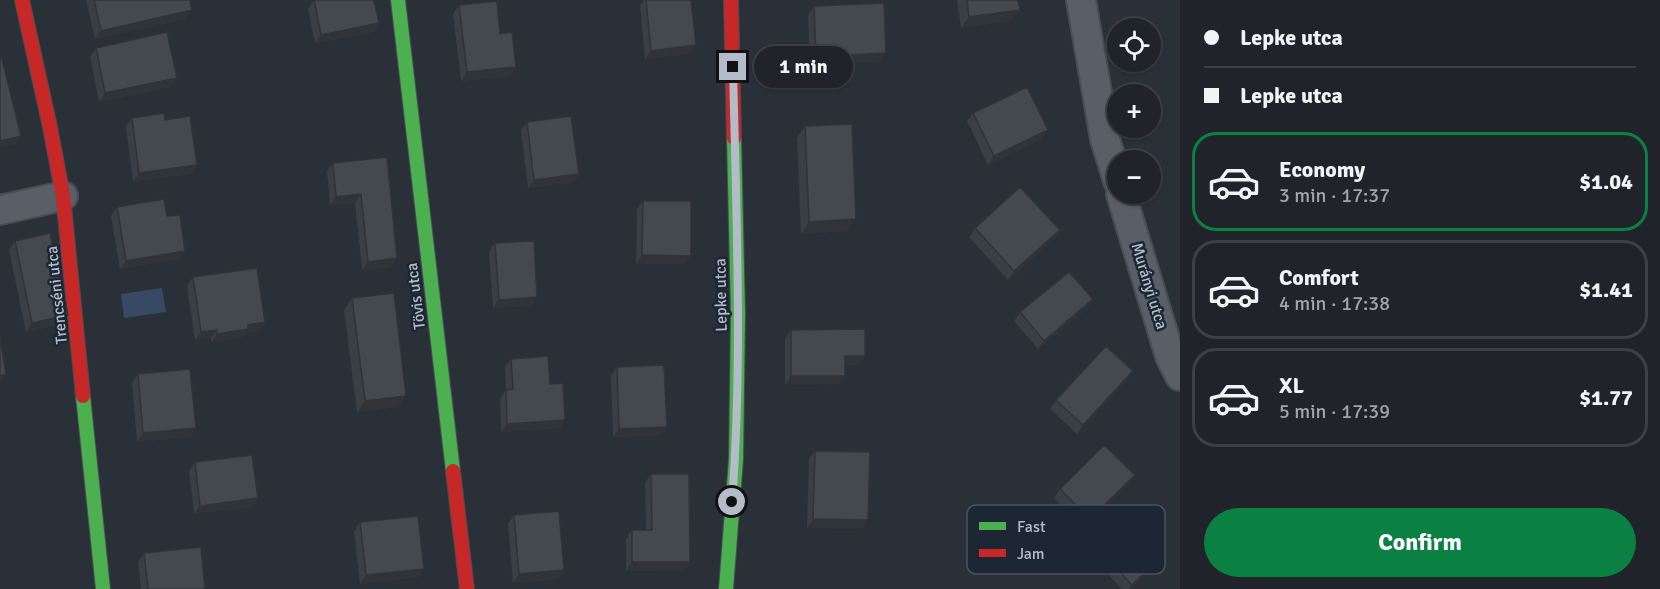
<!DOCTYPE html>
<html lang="en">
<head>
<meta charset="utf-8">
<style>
  :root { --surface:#20242a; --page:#282c32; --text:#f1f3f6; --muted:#a2a4a8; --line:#3d4147; --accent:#0b8043 }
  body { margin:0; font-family:Signika,sans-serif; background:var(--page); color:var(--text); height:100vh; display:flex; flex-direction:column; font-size:22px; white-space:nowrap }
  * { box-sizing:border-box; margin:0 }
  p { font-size:20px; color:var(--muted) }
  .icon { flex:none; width:33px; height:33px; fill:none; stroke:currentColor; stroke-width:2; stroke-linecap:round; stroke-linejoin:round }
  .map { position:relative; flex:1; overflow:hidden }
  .panel { display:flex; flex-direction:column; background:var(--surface); width:480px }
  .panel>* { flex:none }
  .banner { display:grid; align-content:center; height:132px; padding:0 24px; background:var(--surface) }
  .fabs { position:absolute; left:1107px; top:18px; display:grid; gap:12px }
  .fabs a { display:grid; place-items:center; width:54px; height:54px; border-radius:50%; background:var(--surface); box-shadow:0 2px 4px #0004,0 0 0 2px var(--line); font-size:30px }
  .end { position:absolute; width:27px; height:27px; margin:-14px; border:8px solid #b4bcc9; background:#111; box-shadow:0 0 0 3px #111 }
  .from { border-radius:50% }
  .bubble { position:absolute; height:42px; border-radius:21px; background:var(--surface); box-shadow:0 2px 4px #0004,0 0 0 2px var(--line); font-size:20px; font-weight:800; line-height:42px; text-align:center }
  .banner b { display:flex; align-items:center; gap:21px; height:57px; font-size:22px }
  .banner b+b { border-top:2px solid var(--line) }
  .banner i { width:15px; height:15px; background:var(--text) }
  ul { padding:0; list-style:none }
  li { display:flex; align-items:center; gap:18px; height:99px; margin:0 12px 9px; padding:0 12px; border:3px solid var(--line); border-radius:24px }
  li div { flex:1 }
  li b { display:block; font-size:22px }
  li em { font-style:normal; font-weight:800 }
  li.current { border-color:var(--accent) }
  li>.icon { width:54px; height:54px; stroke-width:1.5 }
  .button { display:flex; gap:12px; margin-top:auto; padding:12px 24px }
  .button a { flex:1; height:69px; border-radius:36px; background:var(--accent); color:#fff; font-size:24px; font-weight:800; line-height:69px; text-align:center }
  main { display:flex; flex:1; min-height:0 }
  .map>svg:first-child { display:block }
  .water { fill:#384963 }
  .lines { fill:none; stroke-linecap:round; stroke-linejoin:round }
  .street-casing { stroke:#484c53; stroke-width:32 }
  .fast-casing { stroke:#484c53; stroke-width:16 }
  .jam-casing { stroke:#484c53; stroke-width:16 }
  .street { stroke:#5a5e66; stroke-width:28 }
  .fast { stroke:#4caf50; stroke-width:14 }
  .jam { stroke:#c62828; stroke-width:14 }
  .wall { fill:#3a3f45 }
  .shaded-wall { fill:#303338 }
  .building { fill:#444950; stroke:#303338; stroke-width:1.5 }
  .route { stroke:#b4bcc9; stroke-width:8 }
  .labels { text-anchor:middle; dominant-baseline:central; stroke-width:5; stroke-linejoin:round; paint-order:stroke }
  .street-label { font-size:16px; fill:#b4bcc9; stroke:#1d2633 }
  .key { fill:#1d2633; stroke:#4a5360; stroke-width:1.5 }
  .key-label { font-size:16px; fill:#b4bcc9 }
</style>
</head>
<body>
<main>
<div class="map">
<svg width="1180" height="589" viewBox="0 0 1180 589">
  <rect width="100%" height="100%" fill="#2a3038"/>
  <path class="water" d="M162,288L166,312L124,318L121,294Z"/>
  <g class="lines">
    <defs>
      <path id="street" d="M1081,0L1105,139L1118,181
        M1121,194L1170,356L1180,376
        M0,210L63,196"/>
      <path id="fast" d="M398,0L453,471
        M83,396L103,589
        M726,589L736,459L738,314L734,138"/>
      <path id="jam" d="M22,0L50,127L63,196L83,396
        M731,0L734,138
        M453,471L467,589"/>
    </defs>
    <use href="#street" class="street-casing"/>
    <use href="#fast" class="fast-casing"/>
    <use href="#jam" class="jam-casing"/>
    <use href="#street" class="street"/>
    <use href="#fast" class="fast"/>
    <use href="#jam" class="jam"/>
  </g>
  <path class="wall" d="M86,0H190L186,19L95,39Z
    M314,0L379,23L373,32L315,43L308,9Z
    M644,0H691L690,54L645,59L640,6Z
    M957,0H1018L1020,10L1011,21L961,28Z
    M459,5L500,34L516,67L510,76L461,81L453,14Z
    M814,6L886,53L880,62L810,65L808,15Z
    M96,48L171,87L99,102L90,57Z
    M973,113L1048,130L1042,139L988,165L967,121Z
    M132,118L165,120L191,174L133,182L126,126Z
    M527,122L579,174L573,183L528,188L521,130Z
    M805,126L856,219L847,231L801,234L797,138Z
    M387,157L391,267L362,270L355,203L330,205L327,171L333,163Z
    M643,201L685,264H636L637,209Z
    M117,207L167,216L185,251L179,259L120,269L111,216Z
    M975,228L1060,230L1054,239L1008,280L969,237Z
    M15,241L62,324L26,332L9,250Z
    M495,243L537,297L531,306L493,308L489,252Z
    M193,277L265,322L259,331L246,333L242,337L211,342V338L195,340L187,286Z
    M352,298L406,396L398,407L357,412L344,310Z
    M1093,299L1087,308L1038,349L1014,321L1020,312Z
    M791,330L859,365H845L839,384L785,385V339Z
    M511,359L550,384L565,420L559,428L501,432L500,398L506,390L505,367Z
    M617,367L667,427L661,435L613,437L611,376Z
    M1133,371L1127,380L1077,434L1050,409L1056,400Z
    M138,374L196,428L190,437L137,442L132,382Z
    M815,451L868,520L862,529L807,528L809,459Z
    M195,462L252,507L194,514L189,471Z
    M651,474L690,562L684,570L626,571V539L632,530H646L645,483Z
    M1135,475L1129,484L1084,528L1054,498L1060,489Z
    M514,515L564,570L558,579L513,583L508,524Z
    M360,522L424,569L418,577L360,584L354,531Z
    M144,553L205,589H141L138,562Z
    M1103,554H1164L1158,563L1131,589H1122L1097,563Z"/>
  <path class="shaded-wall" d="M192,10L186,19L95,39L101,31Z
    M1020,10L1011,21L961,28L969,17Z
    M379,23L373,32L315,43L321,35Z
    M696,45L690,54L645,59L651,51Z
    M886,53L880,62L810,65L816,57Z
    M516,67L510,76L461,81L467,72Z
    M177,78L171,87L99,102L105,93Z
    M1048,130L1042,139L988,165L994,156Z
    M21,136L15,145L0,148V141Z
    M197,165L191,174L133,182L139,173Z
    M579,174L573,183L528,188L534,180Z
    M361,194L355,203L330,205L336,197Z
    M856,219L847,231L801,234L809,222Z
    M1060,230L1054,239L1008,280L1014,271Z
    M185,251L179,259L120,269L126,261Z
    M642,255L691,256L685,264H636Z
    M397,258L391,267L362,270L368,262Z
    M537,297L531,306L493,308L499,300Z
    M1093,299L1087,308L1038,349L1044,341Z
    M68,315L62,324L26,332L32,323Z
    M265,322L259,331L246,333L242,337L211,342L217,334L248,325Z
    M217,330L211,338L195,340L201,332Z
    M845,356H865L859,365H839Z
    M1133,371L1127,380L1077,434L1083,425Z
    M0,375H6L0,383Z
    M791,376H845L839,384L785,385Z
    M406,396L398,407L357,412L365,401Z
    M565,420L559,428L501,432L507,424Z
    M667,427L661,435L613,437L619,429Z
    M196,428L190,437L137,442L143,433Z
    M1135,475L1129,484L1084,528L1090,519Z
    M258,498L252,507L194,514L200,506Z
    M813,519L868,520L862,529L807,528Z
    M1164,554L1158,563L1131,589H1129L1132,585Z
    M632,562H690L684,570L626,571Z
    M424,569L418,577L360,584L366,575Z
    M564,570L558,579L513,583L519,574Z"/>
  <path class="building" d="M94,0H190L192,10L101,31Z
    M314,0H374L379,23L321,35Z
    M646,0H691L696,45L651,51Z
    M967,0H1018L1020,10L969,17Z
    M497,1L500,34L512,32L516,67L467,72L459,5Z
    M884,3L886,53L816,57L814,6Z
    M167,32L177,78L105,93L96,48Z
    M0,59H2L21,136L0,141Z
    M1027,87L1048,130L994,156L973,113Z
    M164,113L165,120L190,116L197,165L139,173L132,118Z
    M571,116L579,174L534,180L527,122Z
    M852,124L856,219L809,222L805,126Z
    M387,157L397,258L368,262L361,194L336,197L333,163Z
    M1020,187L1060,230L1014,271L975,228Z
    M164,199L167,216L180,215L185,251L126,261L117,207Z
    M643,201H691V256L642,255Z
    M50,233L68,315L32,323L15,241Z
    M534,241L537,297L499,300L495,243Z
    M257,268L265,322L248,325V329L217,334V330L201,332L193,277Z
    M1069,272L1093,299L1044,341L1020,312Z
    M394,293L406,396L365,401L352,298Z
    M865,329V356H845V376H791V330Z
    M0,337L6,375H0Z
    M1106,346L1133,371L1083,425L1056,400Z
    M548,356L550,384L563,383L565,420L507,424L506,390L513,389L511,359Z
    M664,365L667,427L619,429L617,367Z
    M190,369L196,428L143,433L138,374Z
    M1104,445L1135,475L1090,519L1060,489Z
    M815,451L870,452L868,520L813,519Z
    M252,455L258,498L200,506L195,462Z
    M651,474H689L690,562H632V530H652Z
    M559,511L564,570L519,574L514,515Z
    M418,516L424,569L366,575L360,522Z
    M1135,524L1164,554L1132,585L1103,554Z
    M201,547L205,589H148L144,553Z"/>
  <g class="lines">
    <path class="route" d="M732,502C743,358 736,212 733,67"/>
  </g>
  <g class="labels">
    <g class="street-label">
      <text transform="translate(1149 286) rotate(73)">Murányi utca</text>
      <text transform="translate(57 295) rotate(-96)">Trencséni utca</text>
      <text transform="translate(721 295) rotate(-91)">Lepke utca</text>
      <text transform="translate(416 296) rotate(-97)">Tövis utca</text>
    </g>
  </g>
  <rect x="967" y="505" width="198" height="69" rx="9" class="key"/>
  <rect x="979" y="522" width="27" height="8" fill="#4caf50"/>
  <rect x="979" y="549" width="27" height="8" fill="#c62828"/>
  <g class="key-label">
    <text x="1017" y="532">Fast</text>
    <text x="1017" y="559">Jam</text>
  </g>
</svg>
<div class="fabs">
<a><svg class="icon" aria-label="locate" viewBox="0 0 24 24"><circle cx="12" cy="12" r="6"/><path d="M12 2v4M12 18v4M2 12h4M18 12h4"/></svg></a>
<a>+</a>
<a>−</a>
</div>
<i class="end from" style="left:732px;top:502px"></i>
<i class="end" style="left:733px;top:67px"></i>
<div class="bubble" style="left:754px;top:46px;width:99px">1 min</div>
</div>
<section class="panel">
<div class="banner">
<b><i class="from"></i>Lepke utca</b>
<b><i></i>Lepke utca</b>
</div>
<ul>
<li class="current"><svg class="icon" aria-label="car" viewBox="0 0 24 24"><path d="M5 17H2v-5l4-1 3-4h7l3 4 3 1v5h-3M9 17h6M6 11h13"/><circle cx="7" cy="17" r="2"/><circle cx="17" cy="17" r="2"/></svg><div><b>Economy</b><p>3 min · 17:37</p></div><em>$1.04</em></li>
<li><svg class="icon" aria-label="car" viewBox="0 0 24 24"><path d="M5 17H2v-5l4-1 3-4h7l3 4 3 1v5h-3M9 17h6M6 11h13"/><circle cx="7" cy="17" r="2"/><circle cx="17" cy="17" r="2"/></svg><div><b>Comfort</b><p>4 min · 17:38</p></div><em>$1.41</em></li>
<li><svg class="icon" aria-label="car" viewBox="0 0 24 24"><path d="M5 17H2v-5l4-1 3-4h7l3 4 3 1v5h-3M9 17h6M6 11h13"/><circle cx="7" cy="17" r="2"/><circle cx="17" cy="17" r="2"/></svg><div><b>XL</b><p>5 min · 17:39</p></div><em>$1.77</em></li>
</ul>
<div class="button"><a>Confirm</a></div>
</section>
</main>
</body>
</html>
